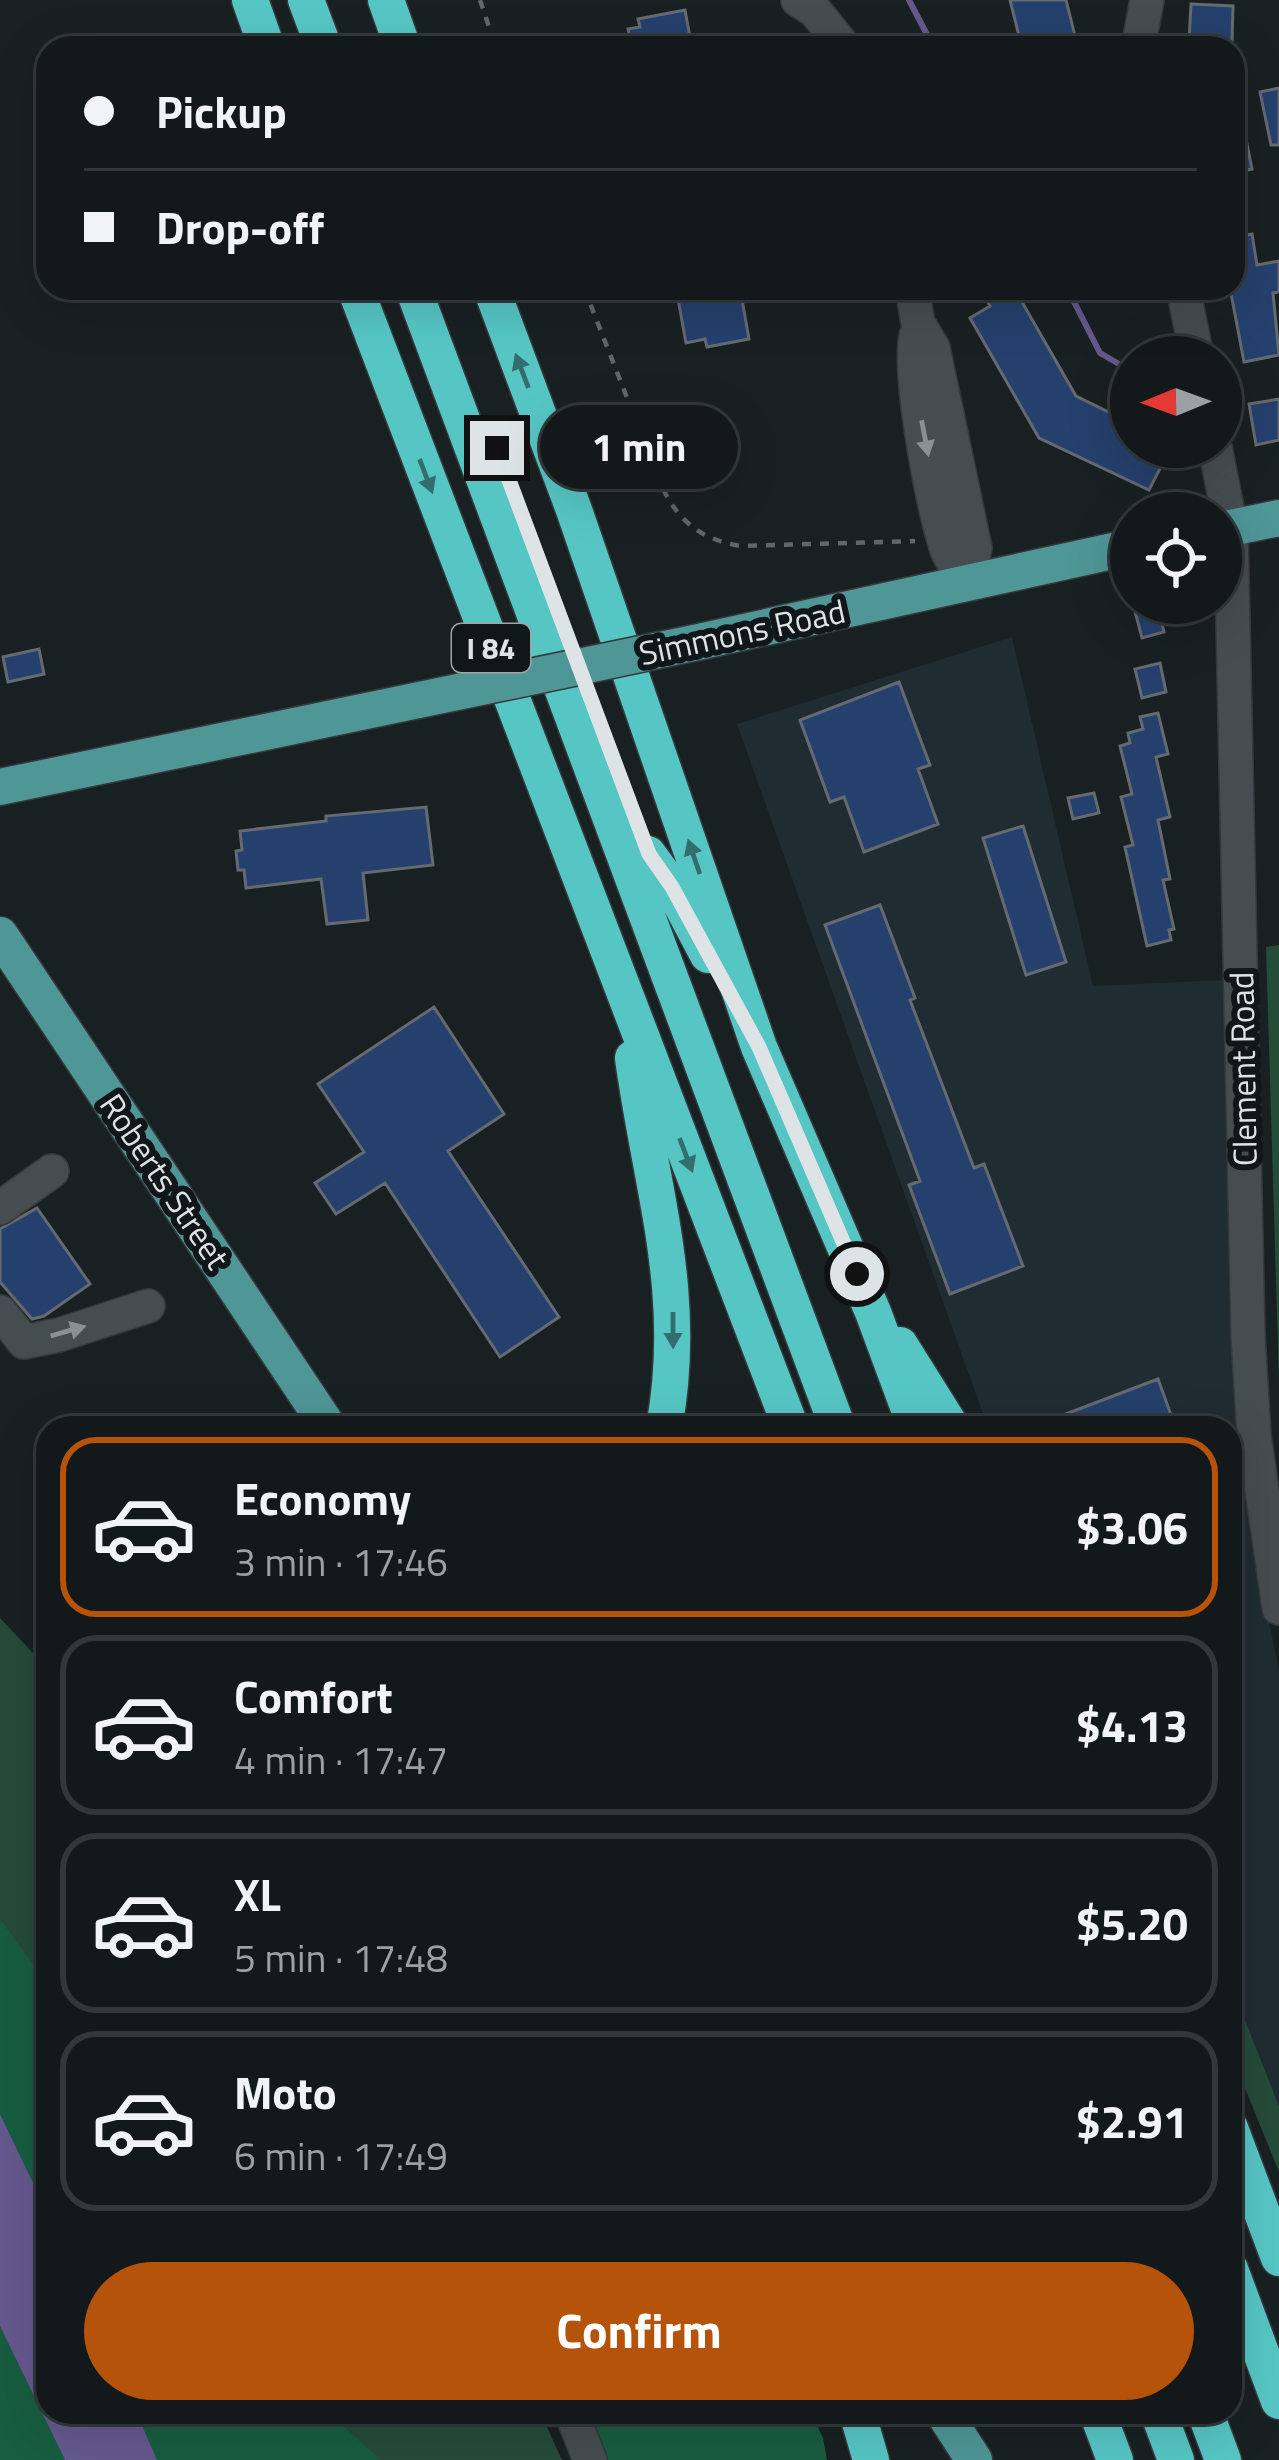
<!DOCTYPE html>
<html lang="en">
<head>
<meta charset="utf-8">
<style>
  :root { --surface:#13181a; --page:#1c2123; --text:#f1f3f6; --muted:#9da0a2; --line:#323739; --accent:#b45309 }
  body { margin:0; font-family:"Titillium Web",sans-serif; background:var(--page); color:var(--text); height:100vh; display:flex; flex-direction:column; font-size:45px; white-space:nowrap }
  * { box-sizing:border-box; margin:0 }
  p { font-size:39px; color:var(--muted) }
  .icon { flex:none; width:66px; height:66px; fill:none; stroke:currentColor; stroke-width:2; stroke-linecap:round; stroke-linejoin:round }
  .map { position:relative; flex:1; overflow:hidden }
  .panel { position:absolute; left:36px; top:1416px; width:1206px; height:1008px; display:flex; flex-direction:column; background:var(--surface); border-radius:36px; box-shadow:0 12px 48px #0002,0 0 0 3px var(--line) }
  .panel>* { flex:none }
  .banner { position:absolute; left:36px; top:36px; width:1209px; height:264px; border-radius:36px; box-shadow:0 12px 48px #0002,0 0 0 3px var(--line); display:grid; align-content:center; height:264px; padding:0 48px; background:var(--surface) }
  .needle { width:78px; rotate:269deg }
  .controls { position:absolute; left:1110px; top:336px; display:grid; gap:24px }
  .controls a { display:grid; place-items:center; width:132px; height:132px; border-radius:50%; background:var(--surface); box-shadow:0 12px 48px #0002,0 0 0 3px var(--line); font-size:60px }
  .end { position:absolute; width:54px; height:54px; margin:-27px; border:15px solid #dee3e5; background:#111; box-shadow:0 0 0 6px #111 }
  .from { border-radius:50% }
  .bubble { position:absolute; height:84px; border-radius:42px; background:var(--surface); box-shadow:0 12px 48px #0002,0 0 0 3px var(--line); font-size:39px; font-weight:700; line-height:84px; text-align:center }
  .banner b { display:flex; align-items:center; gap:42px; height:114px; font-size:45px }
  .banner b+b { border-top:3px solid var(--line) }
  .banner i { width:30px; height:30px; background:var(--text) }
  ul { padding:21px 0 0; list-style:none }
  li { display:flex; align-items:center; gap:36px; height:180px; margin:0 24px 18px; padding:0 24px; border:6px solid var(--line); border-radius:36px }
  li div { flex:1 }
  li b { display:block; font-size:45px }
  li em { font-style:normal; font-weight:700 }
  li.selected { border-color:var(--accent) }
  li>.icon { width:108px; height:108px; stroke-width:1.5 }
  .button { display:flex; gap:24px; margin-top:auto; padding:24px 48px }
  .button a { flex:1; height:138px; border-radius:72px; background:var(--accent); color:#fff; font-size:48px; font-weight:700; line-height:138px; text-align:center }
  .map>svg:first-child { display:block }
  .built { fill:#1f2c32 }
  .green { fill:#254b39 }
  .forest { fill:#175d40 }
  .water { fill:#64588e }
  .lines { fill:none; stroke-linecap:round; stroke-linejoin:round }
  .stream { stroke:#64588e; stroke-width:6 }
  .building { fill:#25406d; stroke:#656970; stroke-width:3 }
  .minor-casing { stroke:#35393c; stroke-width:36 }
  .major-casing { stroke:#35393c; stroke-width:39 }
  .highway-casing { stroke:#35393c; stroke-width:39 }
  .path { stroke:#606769; stroke-width:4.5; stroke-dasharray:9 9; stroke-linecap:butt }
  .minor { stroke:#454d50; stroke-width:33 }
  .major { stroke:#4f9696; stroke-width:36 }
  .highway { stroke:#56c6c5; stroke-width:36 }
  .major-bridge-casing { stroke:#35393c; stroke-width:39; stroke-linecap:butt }
  .major-bridge { stroke:#4f9696; stroke-width:36 }
  .oneway { fill:#336e6f }
  .oneway2 { fill:#8a9093 }
  .route { stroke:#dee3e5; stroke-width:15 }
  .labels { text-anchor:middle; dominant-baseline:central; stroke-width:12; stroke-linejoin:round; paint-order:stroke }
  .shield { fill:#101619; stroke:#a0a6a8; stroke-width:3 }
  .shield-label { font-size:30px; font-weight:bold; fill:#dee3e5 }
  .street-label { font-size:33px; fill:#dee3e5; stroke:#101619 }
</style>
</head>
<body>
<div class="map">
<svg width="1279" height="2460" viewBox="0 0 1279 2460">
  <rect width="100%" height="100%" fill="#192022"/>
  <path class="built" d="M1012,637L1093,986L1226,980L1229,1307L1248,1516L1279,1671V2106L1230,1982V1428H988L737,724Z"/>
  <path class="green" d="M1279,945V1382L1266,947Z
    M0,1618L48,1669V2412H540L562,2460H0Z
    M1230,1982L1279,2106V2172L1230,2051Z"/>
  <path class="forest" d="M0,1919L48,1985V2214L0,2114Z
    M0,2326L65,2460H0Z
    M136,2412H337L345,2428L381,2460H157Z
    M589,2412H811L823,2438L827,2460H603Z"/>
  <path class="water" d="M0,2114L48,2214V2412H136L157,2460H65L0,2326Z"/>
  <g class="lines">
    <path class="stream" d="M909,0L934,48
      M1067,288L1100,353L1131,371"/>
  </g>
  <path class="building" d="M1010,0H1066L1078,48H1022Z
    M1191,4L1233,6L1232,42L1189,41Z
    M685,10L692,48H632L628,29L640,27L638,19Z
    M1279,88V145H1271L1260,92Z
    M1241,114L1252,169L1233,173V115Z
    M1252,234L1257,265L1279,261V292L1273,293L1279,355L1244,362L1230,288L1233,238Z
    M676,288H740L749,339L707,347L705,339L686,343Z
    M1006,288H1014L1076,396L1131,423V447H1163L1157,461L1162,465L1149,490L1039,438L970,318L990,306L986,299Z
    M1279,399V440L1256,445L1249,404Z
    M1157,603L1164,632L1142,638L1134,608Z
    M39,649L44,674L8,682L3,657Z
    M1160,663L1166,692L1142,698L1135,669Z
    M899,682L930,765L918,769L938,824L864,852L844,797L830,802L800,720Z
    M1158,713L1168,754L1156,757L1170,817L1158,820L1170,879L1163,880L1174,929L1169,930L1171,940L1147,946L1125,847L1133,845L1121,797L1132,794L1120,746L1130,743L1128,733L1143,729L1140,717Z
    M1094,793L1099,813L1073,819L1068,798Z
    M426,807L433,865L363,873L368,920L327,924L321,879L246,888L244,870H238L236,851L242,850L240,831L326,821V816Z
    M1023,826L1066,962L1026,975L983,838Z
    M880,905L915,998L910,1000L974,1168L984,1164L1023,1266L950,1294L909,1185L920,1181L825,925Z
    M434,1007L504,1114L448,1151L559,1317L500,1357L385,1183L336,1214L315,1183L364,1152L318,1084Z
    M37,1208L90,1284L44,1316L32,1319L0,1282V1229Z
    M1158,1379L1171,1415L1137,1428H1029Z"/>
  <g class="lines">
    <defs>
      <path id="minor" d="M798,0L815,11L845,48
        M1138,48L1147,0
        M912,288L918,323L933,348L975,548L967,581
        M1183,288L1197,357
        M916,336C908,377 933,508 947,550C951,561 961,571 967,581
        M1215,447L1231,528L1248,1336L1254,1435L1279,1608
        M0,1208L52,1171
        M0,1312L24,1342L59,1335L148,1306
        M571,2412L590,2460"/>
      <path id="major" d="M1221,530L1279,518
        M703,641L1131,547
        M0,787L419,700
        M0,935L329,1428
        M943,2412L974,2460"/>
      <path id="highway" d="M250,0L267,48
        M306,0L324,48
        M386,0L403,48
        M355,288L791,1428
        M413,288L838,1428
        M491,288L574,510L759,1047L873,1312L916,1428
        M648,854L672,887L708,955
        M633,1058C651,1189 689,1293 664,1428
        M900,1345L952,1428
        M1230,2128L1279,2258
        M1230,2269L1279,2401
        M857,2412L871,2460
        M1097,2412L1115,2460
        M1158,2412L1176,2460
        M1205,2412L1223,2460"/>
    </defs>
    <use href="#minor" class="minor-casing"/>
    <use href="#major" class="major-casing"/>
    <use href="#highway" class="highway-casing"/>
    <path class="path" d="M480,0L496,48
      M584,288L662,487C679,522 702,540 741,546L915,541
      M1174,513L1197,506"/>
    <use href="#minor" class="minor"/>
    <use href="#major" class="major"/>
    <use href="#highway" class="highway"/>
    <defs>
      <path id="major-bridge" d="M419,700L703,641"/>
    </defs>
    <use href="#major-bridge" class="major-bridge-casing"/>
    <use href="#major-bridge" class="major-bridge"/>
  </g>
  <defs><path id="oneway-solid" d="M-6-.8H1V-3.2L6.5 0L1 3.2V.8H-6Z" transform="scale(3)"/></defs>
  <g class="oneway">
    <use href="#oneway-solid" transform="translate(522 371) rotate(-111)"/>
    <use href="#oneway-solid" transform="translate(426 476) rotate(69)"/>
    <use href="#oneway-solid" transform="translate(694 857) rotate(-109)"/>
    <use href="#oneway-solid" transform="translate(686 1155) rotate(69)"/>
    <use href="#oneway-solid" transform="translate(673 1330) rotate(90)"/>
  </g>
  <g class="oneway2">
    <use href="#oneway-solid" transform="translate(925 438) rotate(79)"/>
    <use href="#oneway-solid" transform="translate(68 1331) rotate(-16)"/>
  </g>
  <g class="lines">
    <path class="route" d="M497,448L649,854L672,887L759,1047L857,1274"/>
  </g>
  <g class="labels">
    <rect class="shield" x="452" y="624" width="78" height="48" rx="9"/>
    <g class="shield-label">
      <text x="491" y="648">I 84</text>
    </g>
    <g class="street-label">
      <text transform="translate(742 632) rotate(-12)">Simmons Road</text>
      <text transform="translate(1243 1069) rotate(-91)">Clement Road</text>
      <text transform="translate(165 1181) rotate(56)">Roberts Street</text>
    </g>
  </g>
</svg>
<div class="controls">
<a><svg class="needle" viewBox="-14 -14 28 28"><path d="M0-13l5 13h-10z" fill="#e53935"/><path d="M0 13l5-13h-10z" fill="#9da0a2"/></svg></a>
<a><svg class="icon" aria-label="locate" viewBox="0 0 24 24"><circle cx="12" cy="12" r="6"/><path d="M12 2v4M12 18v4M2 12h4M18 12h4"/></svg></a>
</div>
<i class="end from" style="left:857px;top:1274px"></i>
<i class="end" style="left:497px;top:448px"></i>
<div class="bubble" style="left:540px;top:405px;width:198px">1 min</div>
<div class="banner">
<b><i class="from"></i>Pickup</b>
<b><i></i>Drop-off</b>
</div>
<section class="panel">
<ul>
<li class="selected"><svg class="icon" aria-label="car" viewBox="0 0 24 24"><path d="M5 17H2v-5l4-1 3-4h7l3 4 3 1v5h-3M9 17h6M6 11h13"/><circle cx="7" cy="17" r="2"/><circle cx="17" cy="17" r="2"/></svg><div><b>Economy</b><p>3 min · 17:46</p></div><em>$3.06</em></li>
<li><svg class="icon" aria-label="car" viewBox="0 0 24 24"><path d="M5 17H2v-5l4-1 3-4h7l3 4 3 1v5h-3M9 17h6M6 11h13"/><circle cx="7" cy="17" r="2"/><circle cx="17" cy="17" r="2"/></svg><div><b>Comfort</b><p>4 min · 17:47</p></div><em>$4.13</em></li>
<li><svg class="icon" aria-label="car" viewBox="0 0 24 24"><path d="M5 17H2v-5l4-1 3-4h7l3 4 3 1v5h-3M9 17h6M6 11h13"/><circle cx="7" cy="17" r="2"/><circle cx="17" cy="17" r="2"/></svg><div><b>XL</b><p>5 min · 17:48</p></div><em>$5.20</em></li>
<li><svg class="icon" aria-label="car" viewBox="0 0 24 24"><path d="M5 17H2v-5l4-1 3-4h7l3 4 3 1v5h-3M9 17h6M6 11h13"/><circle cx="7" cy="17" r="2"/><circle cx="17" cy="17" r="2"/></svg><div><b>Moto</b><p>6 min · 17:49</p></div><em>$2.91</em></li>
</ul>
<div class="button"><a>Confirm</a></div>
</section>
</div>
</body>
</html>
